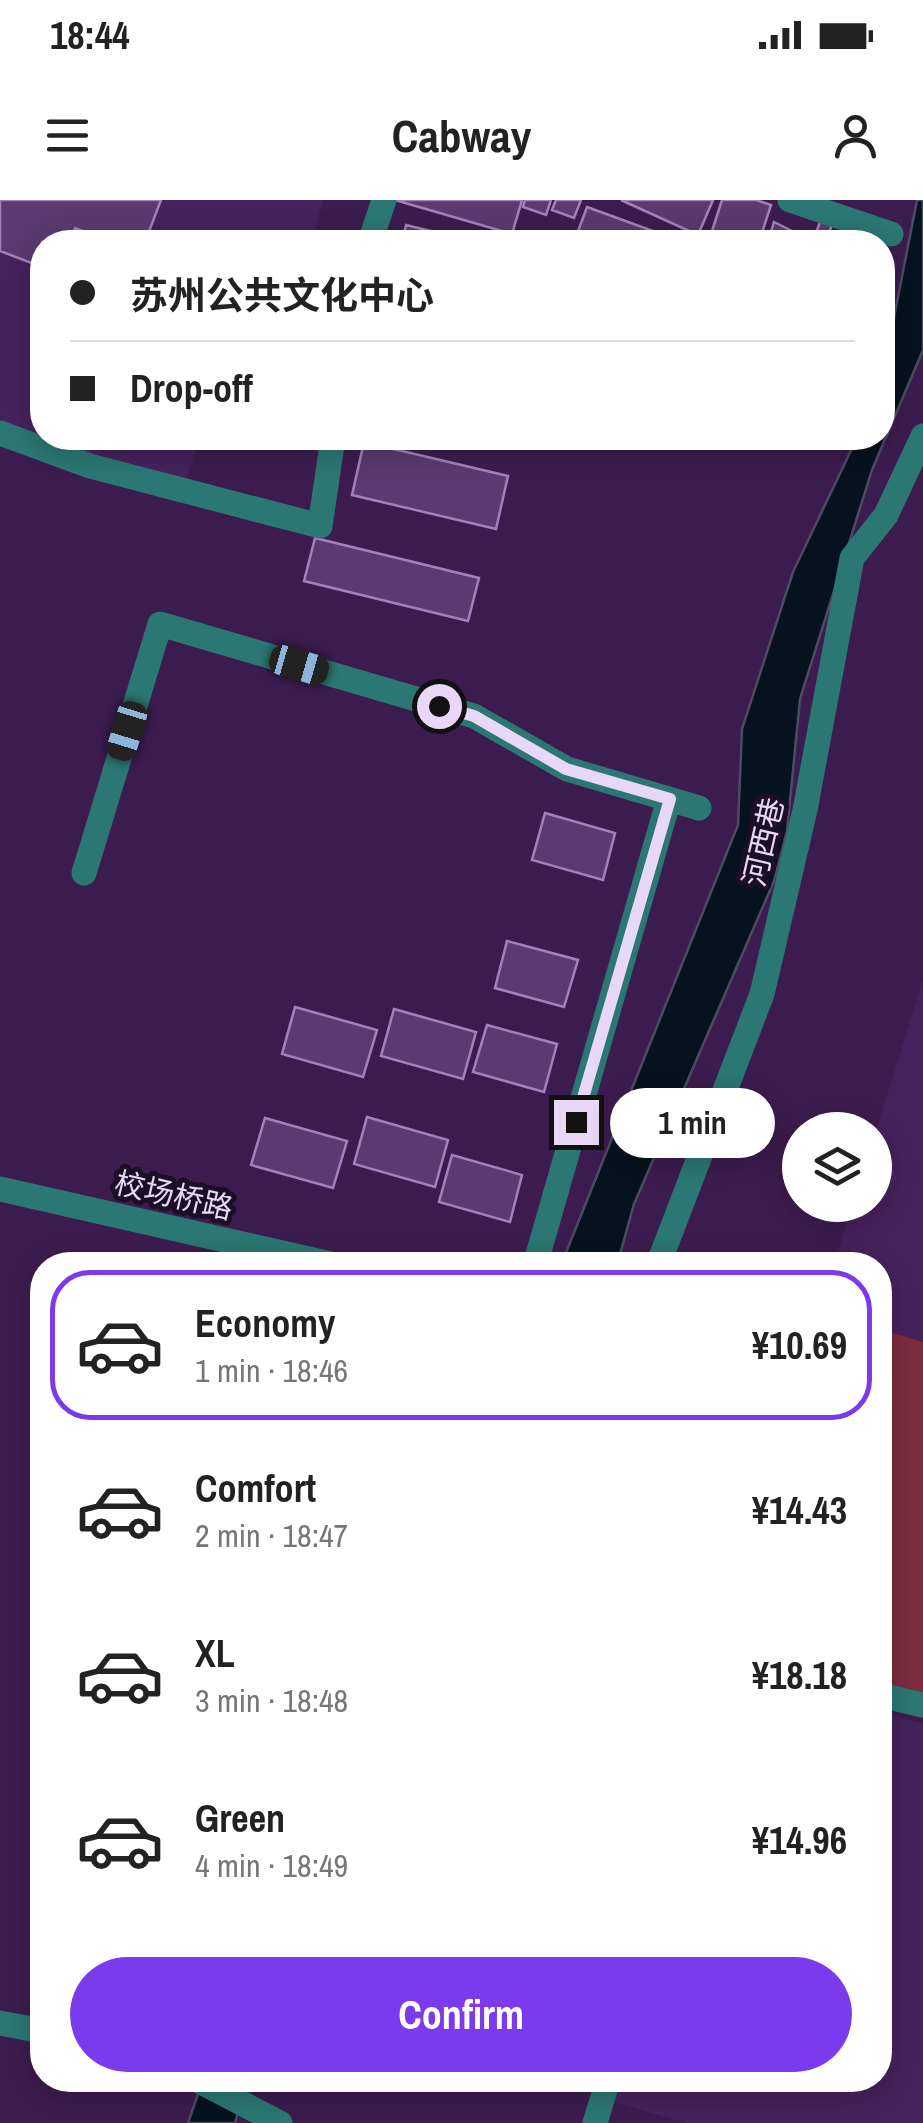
<!DOCTYPE html>
<html lang="en">
<head>
<meta charset="utf-8">
<style>
  :root { --surface:#fff; --page:#f6f6f6; --text:#222; --muted:#767676; --line:#e0e0e0; --accent:#7c3aed }
  body { margin:0; font-family:"Archivo Narrow","Noto Sans SC",sans-serif; background:var(--page); color:var(--text); height:100vh; display:flex; flex-direction:column; font-size:38px; white-space:nowrap }
  * { box-sizing:border-box; margin:0 }
  p { font-size:32px; color:var(--muted) }
  .icon { flex:none; width:55px; height:55px; fill:none; stroke:currentColor; stroke-width:2; stroke-linecap:round; stroke-linejoin:round }
  .map { position:relative; flex:1; overflow:hidden }
  .drawer { position:absolute; left:30px; top:1052px; width:862px; height:840px; display:flex; flex-direction:column; background:var(--surface); border-radius:40px; box-shadow:0 5px 25px #0003 }
  .drawer>* { flex:none }
  .banner { position:absolute; left:30px; top:30px; width:865px; height:220px; border-radius:40px; box-shadow:0 5px 25px #0003; display:grid; align-content:center; height:220px; padding:0 40px; background:var(--surface) }
  .controls { position:absolute; left:782px; top:912px; display:grid; gap:20px }
  .controls a { display:grid; place-items:center; width:110px; height:110px; border-radius:50%; background:var(--surface); box-shadow:0 5px 25px #0003; font-size:50px }
  .end { position:absolute; width:45px; height:45px; margin:-22px; border:12px solid #e9d7f7; background:#111; box-shadow:0 0 0 5px #111 }
  .from { border-radius:50% }
  .bubble { position:absolute; height:70px; border-radius:35px; background:var(--surface); box-shadow:0 5px 25px #0003; font-size:32px; font-weight:700; line-height:70px; text-align:center }
  .car { position:absolute; width:30px; height:60px; margin:-30px -15px; border-radius:12px; box-shadow:0 0 8px 2px #0007; background:linear-gradient(#222 24%,#8ab4d8 0 40%,#222 0 76%,#8ab4d8 0 86%,#222 0) }
  .banner b { display:flex; align-items:center; gap:35px; height:95px; font-size:38px }
  .banner b+b { border-top:2px solid var(--line) }
  .banner i { width:25px; height:25px; background:var(--text) }
  ul { padding:18px 0 0; list-style:none }
  li { display:flex; align-items:center; gap:30px; height:150px; margin:0 20px 15px; padding:0 20px; border:5px solid transparent; border-radius:40px }
  li div { flex:1 }
  li b { display:block; font-size:38px }
  li em { font-style:normal; font-weight:700 }
  li.on { border-color:var(--accent) }
  li>.icon { width:90px; height:90px; stroke-width:1.5 }
  .button { display:flex; gap:20px; margin-top:auto; padding:20px 40px }
  .button a { flex:1; height:115px; border-radius:60px; background:var(--accent); color:#fff; font-size:40px; font-weight:700; line-height:115px; text-align:center }
  .status { display:flex; justify-content:space-between; align-items:center; height:70px; padding:0 50px; background:var(--surface); direction:ltr }
  .status svg { height:28px; fill:currentColor }
  header { display:flex; justify-content:space-between; align-items:center; height:130px; padding:0 40px; background:var(--surface); font-size:45px; font-weight:700 }
  .map>svg:first-child { display:block }
  .built { fill:#46225c }
  .green { fill:#7b2c3d }
  .water { fill:#06121f; stroke:#4a4d60; stroke-width:2.5 }
  .building { fill:#5a3a70; stroke:#a481bd; stroke-width:2.5 }
  .lines { fill:none; stroke-linecap:round; stroke-linejoin:round }
  .minor { stroke:#2b7773; stroke-width:25 }
  .route { stroke:#e9d7f7; stroke-width:12 }
  .labels { text-anchor:middle; dominant-baseline:central; stroke-width:10; stroke-linejoin:round; paint-order:stroke }
  .street-label { font-size:30px; fill:#e9d7f7; stroke:#1c0e25 }
</style>
</head>
<body>
<div class="status"><b>18:44</b><svg viewBox="0 0 49 12"><path d="M0 12V9h3v3zM5 12V6h3v6zM10 12V3h3v9zM15 12V0h3v12zM26 1h20v11H26zM47 4h2v5h-2z"/></svg></div>
<header><svg class="icon" aria-label="menu" viewBox="0 0 24 24"><path d="M4 6h16M4 12h16M4 18h16"/></svg>Cabway<svg class="icon" aria-label="person" viewBox="0 0 24 24"><circle cx="12" cy="8" r="4"/><path d="M4 21q1-7 8-7t8 7"/></svg></header>
<div class="map">
<svg width="923" height="1923" viewBox="0 0 923 1923">
  <rect width="100%" height="100%" fill="#3c1c4f"/>
  <path class="built" d="M0,0H323L312,42H42V238H199L186,281L0,227Z
    M923,780V1142L880,1129V1065H834L852,1005H875V933Z
    M880,1513L923,1523V1923H687L607,1900L612,1880H880Z"/>
  <path class="green" d="M880,1129L923,1142V1495L880,1485Z"/>
  <path class="water" d="M917,0H923V150L872,270L800,499L787,631L774,681L634,1004L617,1065H561L738,625L742,529L793,372L857,238H882L883,174Z
    M203,1880H247L235,1923H188Z"/>
  <path class="building" d="M0,0H161L145,42H112L75,28L69,42H42V67L0,51Z
    M395,0H522L512,34Z
    M525,0H551L546,15L523,7Z
    M556,0H581L574,18L552,10Z
    M621,0H713L698,35Z
    M722,0H756L771,5L759,42L712,31Z
    M587,7L675,39L674,42H574Z
    M823,14L835,18L825,42L814,38Z
    M774,22L814,42H768Z
    M406,25L476,42H402Z
    M364,242L508,276L496,329L352,295Z
    M315,338L479,378L468,421L304,381Z
    M545,613L615,633L603,680L532,660Z
    M507,741L578,760L564,807L495,788Z
    M295,807L377,830L363,877L282,854Z
    M394,809L476,832L463,879L381,856Z
    M487,825L557,844L544,892L473,872Z
    M367,917L448,940L435,987L354,964Z
    M265,918L347,941L333,988L251,965Z
    M452,955L522,975L510,1022L439,1002Z"/>
  <g class="lines">
    <path class="minor" d="M790,0L891,34
      M370,42L384,0
      M0,233L90,266L320,326L333,238
      M84,673L160,424L474,516L567,569L699,608
      M0,989L335,1065
      M535,1065L669,599
      M658,1065L762,794L805,610L852,358L886,315L923,236
      M880,1495L923,1505
      M0,1823L42,1831
      M197,1880L280,1923
      M595,1923L608,1880"/>
  </g>
  <g class="lines">
    <path class="route" d="M439,506L474,516L566,569L670,599L576,922"/>
  </g>
  <g class="labels">
    <g class="street-label">
      <text transform="translate(763 642) rotate(-77)">河西巷</text>
      <text transform="translate(174 995) rotate(13)">校场桥路</text>
    </g>
  </g>
</svg>
<div class="controls">
<a><svg class="icon" aria-label="layers" viewBox="0 0 24 24"><path d="M12 4l9 5-9 5-9-5zM3 14l9 5 9-5"/></svg></a>
</div>
<i class="end from" style="left:439px;top:506px"></i>
<i class="end" style="left:576px;top:922px"></i>
<div class="bubble" style="left:610px;top:888px;width:165px">1 min</div>
<i class="car" style="left:299px;top:465px;rotate:106deg"></i>
<i class="car" style="left:127px;top:531px;rotate:197deg"></i>
<div class="banner">
<b><i class="from"></i>苏州公共文化中心</b>
<b><i></i>Drop-off</b>
</div>
<section class="drawer">
<ul>
<li class="on"><svg class="icon" aria-label="car" viewBox="0 0 24 24"><path d="M5 17H2v-5l4-1 3-4h7l3 4 3 1v5h-3M9 17h6M6 11h13"/><circle cx="7" cy="17" r="2"/><circle cx="17" cy="17" r="2"/></svg><div><b>Economy</b><p>1 min · 18:46</p></div><em>¥10.69</em></li>
<li><svg class="icon" aria-label="car" viewBox="0 0 24 24"><path d="M5 17H2v-5l4-1 3-4h7l3 4 3 1v5h-3M9 17h6M6 11h13"/><circle cx="7" cy="17" r="2"/><circle cx="17" cy="17" r="2"/></svg><div><b>Comfort</b><p>2 min · 18:47</p></div><em>¥14.43</em></li>
<li><svg class="icon" aria-label="car" viewBox="0 0 24 24"><path d="M5 17H2v-5l4-1 3-4h7l3 4 3 1v5h-3M9 17h6M6 11h13"/><circle cx="7" cy="17" r="2"/><circle cx="17" cy="17" r="2"/></svg><div><b>XL</b><p>3 min · 18:48</p></div><em>¥18.18</em></li>
<li><svg class="icon" aria-label="car" viewBox="0 0 24 24"><path d="M5 17H2v-5l4-1 3-4h7l3 4 3 1v5h-3M9 17h6M6 11h13"/><circle cx="7" cy="17" r="2"/><circle cx="17" cy="17" r="2"/></svg><div><b>Green</b><p>4 min · 18:49</p></div><em>¥14.96</em></li>
</ul>
<div class="button"><a>Confirm</a></div>
</section>
</div>
</body>
</html>
